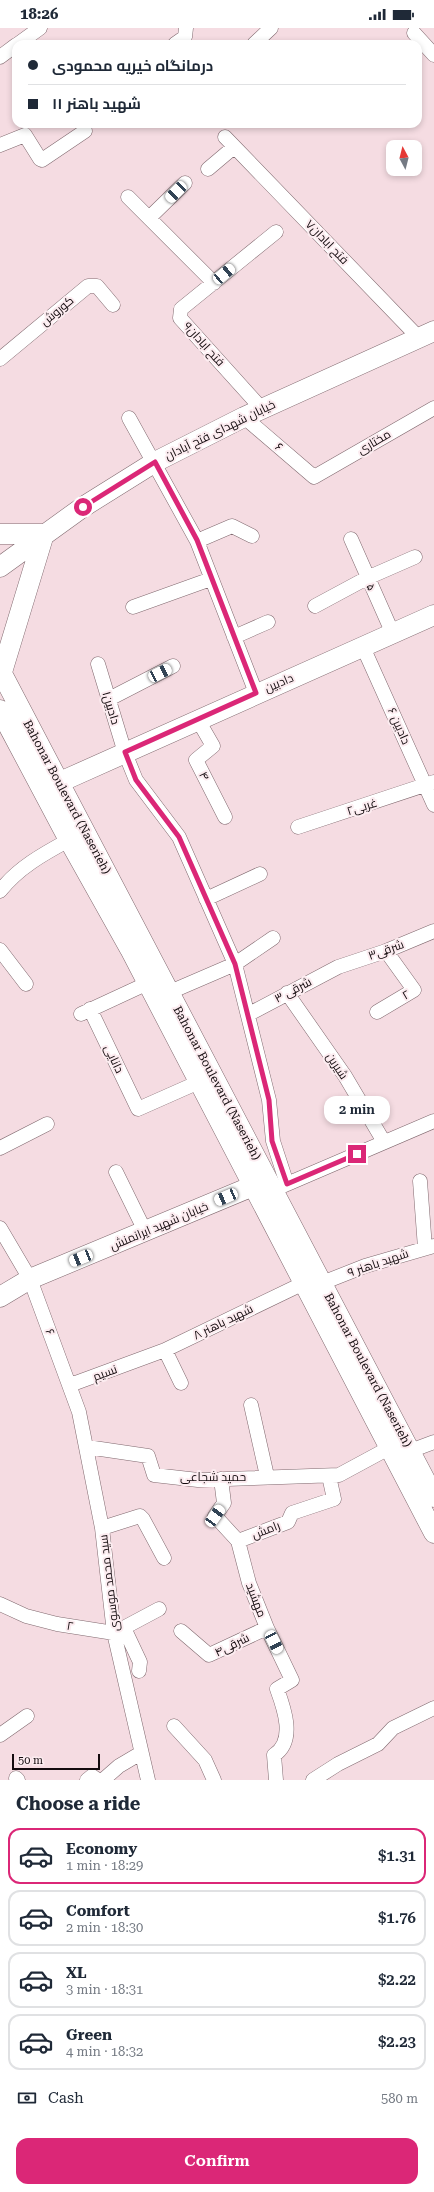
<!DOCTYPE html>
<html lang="en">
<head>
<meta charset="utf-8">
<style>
  :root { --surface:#fff; --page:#f2f2f3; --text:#1f2937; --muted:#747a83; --line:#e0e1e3; --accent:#db2777 }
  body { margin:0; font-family:"Roboto Serif",Cairo,serif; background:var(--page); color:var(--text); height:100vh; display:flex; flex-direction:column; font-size:15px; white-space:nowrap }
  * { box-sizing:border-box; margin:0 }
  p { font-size:13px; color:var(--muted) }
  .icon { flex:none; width:22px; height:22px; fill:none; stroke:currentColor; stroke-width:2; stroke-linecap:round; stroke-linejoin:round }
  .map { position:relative; height:1752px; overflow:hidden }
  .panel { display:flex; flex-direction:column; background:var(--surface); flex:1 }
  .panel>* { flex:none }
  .banner { position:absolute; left:12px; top:12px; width:410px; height:88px; border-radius:12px; box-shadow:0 2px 6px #0003; display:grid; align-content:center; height:88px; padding:0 16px; background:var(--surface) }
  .needle { width:26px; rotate:353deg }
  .fabs { position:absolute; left:386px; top:112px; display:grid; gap:8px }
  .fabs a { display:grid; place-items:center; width:36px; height:36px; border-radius:8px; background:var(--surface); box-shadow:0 2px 6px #0003; font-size:20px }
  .scale { position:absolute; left:12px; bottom:10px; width:88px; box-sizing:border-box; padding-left:4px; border:2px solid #130b0e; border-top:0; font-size:11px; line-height:14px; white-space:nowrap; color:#130b0e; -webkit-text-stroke:3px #fcecf0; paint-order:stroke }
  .end { position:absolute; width:18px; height:18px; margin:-9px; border:5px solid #db2777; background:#fff; box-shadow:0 0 0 2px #fff }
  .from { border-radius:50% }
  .bubble { position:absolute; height:28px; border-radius:12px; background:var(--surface); box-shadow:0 2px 6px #0003; font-size:13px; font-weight:600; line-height:28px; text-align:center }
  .car { position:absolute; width:12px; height:24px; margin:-12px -6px; border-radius:5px; box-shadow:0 0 3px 1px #0007; background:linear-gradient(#fff 24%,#345 0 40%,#fff 0 76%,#345 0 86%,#fff 0) }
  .banner b { display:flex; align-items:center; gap:14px; height:38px; font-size:15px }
  .banner b+b { border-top:1px solid var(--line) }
  .banner i { width:10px; height:10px; background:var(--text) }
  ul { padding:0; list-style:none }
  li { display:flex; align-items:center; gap:12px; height:56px; margin:0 8px 6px; padding:0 8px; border:2px solid var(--line); border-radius:12px }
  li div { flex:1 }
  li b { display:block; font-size:15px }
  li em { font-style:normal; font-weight:600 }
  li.active { border-color:var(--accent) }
  li>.icon { width:36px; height:36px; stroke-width:1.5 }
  h2 { padding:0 16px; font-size:18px; line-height:48px }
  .pay { display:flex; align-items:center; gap:10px; height:44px; padding:0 16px; font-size:15px }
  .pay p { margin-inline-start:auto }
  .action { display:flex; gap:8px; margin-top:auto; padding:8px 16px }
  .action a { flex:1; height:46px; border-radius:12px; background:var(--accent); color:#fff; font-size:16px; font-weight:600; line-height:46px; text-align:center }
  .status { display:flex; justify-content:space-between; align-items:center; height:28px; padding:0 20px; background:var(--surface); direction:ltr }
  .status svg { height:11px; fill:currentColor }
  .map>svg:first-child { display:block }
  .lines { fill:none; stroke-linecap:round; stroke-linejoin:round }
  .street-casing { stroke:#80696f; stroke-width:15 }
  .secondary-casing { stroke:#80696f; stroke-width:21 }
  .street { stroke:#fff; stroke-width:14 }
  .secondary { stroke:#fff; stroke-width:20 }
  .route { stroke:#db2777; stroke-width:5 }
  .labels { text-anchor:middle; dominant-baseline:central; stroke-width:4; stroke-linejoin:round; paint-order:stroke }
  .street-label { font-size:12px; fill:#130b0e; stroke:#fcecf0 }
</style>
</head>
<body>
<div class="status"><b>18:26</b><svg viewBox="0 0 49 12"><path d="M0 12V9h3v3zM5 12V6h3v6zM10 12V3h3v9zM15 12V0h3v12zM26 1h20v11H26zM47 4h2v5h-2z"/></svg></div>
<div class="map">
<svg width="434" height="1752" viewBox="0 0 434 1752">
  <rect width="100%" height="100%" fill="#f5dce2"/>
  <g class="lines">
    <defs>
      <path id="street" d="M414,5L434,27
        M18,16L40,0
        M175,16L185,9L186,0
        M254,16L271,0
        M0,29L16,17
        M225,109L419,310
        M0,117L25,107L40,131L42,132L85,103
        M208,141L234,119
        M128,169L214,255
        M149,190L185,155
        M0,331L88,258H97L113,277
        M262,381L180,290L181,281L276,204
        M244,389L314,449L434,380
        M129,390L197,513L256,665
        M351,511L393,606
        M197,513L232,498L252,508
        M315,578L367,550L415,529
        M133,579L211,551
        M234,609L268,594
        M363,619L434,777
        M98,636L125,725L136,752L179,809L235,936L269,1072L273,1113L287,1156
        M109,671L173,638
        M198,692L213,718L196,732L225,789
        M298,799L434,754
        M0,863C18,840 43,826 69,812
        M206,871L260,846
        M0,922L26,956
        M170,964L235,936L273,910
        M287,965L345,1048L384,1114
        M90,981L138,1081L199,1054
        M377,984L414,962L386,923
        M81,986L148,955
        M249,986L338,939L386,923L434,903
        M0,1120L47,1096
        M116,1144L145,1203
        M420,1153L425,1220
        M280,1159L434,1093
        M0,1200L30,1251L79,1384L102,1500L114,1605L148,1752
        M322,1255L365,1238L434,1218
        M165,1322L181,1355
        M70,1357L165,1322L304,1255
        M251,1377L267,1448
        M87,1419L148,1428L154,1447L198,1452L339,1447L389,1420
        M410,1423L434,1414
        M221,1451L224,1475L215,1488L238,1513L249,1555L267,1600L292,1652L277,1661C284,1680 296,1713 274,1727L276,1752
        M102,1500L140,1488L143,1491L164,1530
        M238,1513L288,1494L292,1485L334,1471L329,1448
        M0,1576L26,1588L57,1596L114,1605L159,1581
        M124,1600L140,1634L139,1643
        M181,1603L209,1627L267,1600
        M174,1698L205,1732L214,1752
        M0,1707L27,1688
        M16,1750L18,1752
        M87,1752L92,1748L98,1752
        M103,1752L119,1738L141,1725
        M313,1752L338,1736L378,1716L393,1700L434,1680"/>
      <path id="secondary" d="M0,506H44L2,644
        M0,539L83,479L155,434L244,389L434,303
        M0,642L434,1469
        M0,682L69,812L130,921L434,1505
        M60,754L434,587
        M0,1269L30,1251L253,1158"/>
    </defs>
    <use href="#street" class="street-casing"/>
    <use href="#secondary" class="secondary-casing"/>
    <use href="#street" class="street"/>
    <use href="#secondary" class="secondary"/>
  </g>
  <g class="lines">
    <path class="route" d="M83,479L155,434L197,512L256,665L125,724L136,752L179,809L235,936L269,1072L272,1113L287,1156L357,1126"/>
  </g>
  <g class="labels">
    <g class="street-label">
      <text transform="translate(327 214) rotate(46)">فتح ابادان۷</text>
      <text transform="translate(57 283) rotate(-40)">کوروش</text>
      <text transform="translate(204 316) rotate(48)">فتح ابادان۹</text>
      <text transform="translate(220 402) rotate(-26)">خیابان شهدای فتح آبادان</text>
      <text transform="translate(374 414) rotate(-30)">مختاری</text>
      <text transform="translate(279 419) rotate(40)">۶</text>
      <text transform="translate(371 559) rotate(66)">۵</text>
      <text transform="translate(279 655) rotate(-23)">دادبین</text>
      <text transform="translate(111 680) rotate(73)">دادبین۱</text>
      <text transform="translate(399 698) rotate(66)">دادبین ۶</text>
      <text transform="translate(204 748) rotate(63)">۴</text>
      <text transform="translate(67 769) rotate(62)">Bahonar Boulevard (Naserieh)</text>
      <text transform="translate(362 779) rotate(-18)">غربی۲</text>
      <text transform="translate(386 922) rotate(-20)">شرقی۳</text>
      <text transform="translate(293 962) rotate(-28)">۳ شرقی</text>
      <text transform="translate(406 967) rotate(-30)">۲</text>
      <text transform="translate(114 1031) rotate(65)">دانایی</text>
      <text transform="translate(337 1038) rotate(56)">شیرین</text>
      <text transform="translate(217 1055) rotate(62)">Bahonar Boulevard (Naserieh)</text>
      <text transform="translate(159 1198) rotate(-23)">خیابان شهید ایرانمنش</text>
      <text transform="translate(378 1235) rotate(-19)">شهید باهنر ۹</text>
      <text transform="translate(223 1294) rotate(-26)">شهید باهنر ۸</text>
      <text transform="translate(50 1304) rotate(69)">۶</text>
      <text transform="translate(368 1342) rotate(62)">Bahonar Boulevard (Naserieh)</text>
      <text transform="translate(105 1345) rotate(-20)">نسیم</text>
      <text x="213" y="1449">حمید شجاعی</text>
      <text transform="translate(266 1502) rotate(-21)">رامش</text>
      <text transform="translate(109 1555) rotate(-97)">سید محمد موسوی</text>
      <text transform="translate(256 1572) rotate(69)">مهشید</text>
      <text transform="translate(70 1598) rotate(9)">۲</text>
      <text transform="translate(232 1617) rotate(-26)">شرقی۴</text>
    </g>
  </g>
</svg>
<div class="fabs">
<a><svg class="needle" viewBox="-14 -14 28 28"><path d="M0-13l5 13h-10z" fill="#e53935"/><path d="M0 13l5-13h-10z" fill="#747a83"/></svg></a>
</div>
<div class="scale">50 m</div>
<i class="end from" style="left:83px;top:479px"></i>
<i class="end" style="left:357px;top:1126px"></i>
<div class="bubble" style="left:324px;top:1068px;width:66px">2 min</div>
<i class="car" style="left:176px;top:164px;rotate:225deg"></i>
<i class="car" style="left:224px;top:246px;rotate:50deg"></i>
<i class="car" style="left:160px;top:645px;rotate:63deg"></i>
<i class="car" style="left:226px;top:1169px;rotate:247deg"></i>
<i class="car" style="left:81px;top:1230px;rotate:248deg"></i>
<i class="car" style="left:215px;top:1488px;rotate:36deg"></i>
<i class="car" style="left:274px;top:1614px;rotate:153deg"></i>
<div class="banner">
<b><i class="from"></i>درمانگاه خیریه محمودی</b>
<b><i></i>شهید باهنر ۱۱</b>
</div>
</div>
<section class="panel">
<h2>Choose a ride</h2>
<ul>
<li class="active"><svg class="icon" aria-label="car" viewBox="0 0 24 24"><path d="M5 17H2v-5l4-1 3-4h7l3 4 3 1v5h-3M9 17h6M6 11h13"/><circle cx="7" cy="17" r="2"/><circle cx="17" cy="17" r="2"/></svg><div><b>Economy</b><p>1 min · 18:29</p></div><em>$1.31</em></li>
<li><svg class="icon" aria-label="car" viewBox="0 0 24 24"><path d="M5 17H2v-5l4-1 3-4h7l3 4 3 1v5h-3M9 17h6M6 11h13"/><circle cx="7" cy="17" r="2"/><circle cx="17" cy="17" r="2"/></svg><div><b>Comfort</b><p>2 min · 18:30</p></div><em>$1.76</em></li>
<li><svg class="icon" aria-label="car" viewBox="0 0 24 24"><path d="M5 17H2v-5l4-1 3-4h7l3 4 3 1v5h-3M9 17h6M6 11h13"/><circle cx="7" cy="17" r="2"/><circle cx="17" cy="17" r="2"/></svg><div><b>XL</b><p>3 min · 18:31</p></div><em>$2.22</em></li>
<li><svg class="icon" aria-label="car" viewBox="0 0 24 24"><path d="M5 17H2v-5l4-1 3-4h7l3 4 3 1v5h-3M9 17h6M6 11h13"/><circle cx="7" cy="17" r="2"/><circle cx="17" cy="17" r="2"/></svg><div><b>Green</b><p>4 min · 18:32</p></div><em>$2.23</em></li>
</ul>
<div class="pay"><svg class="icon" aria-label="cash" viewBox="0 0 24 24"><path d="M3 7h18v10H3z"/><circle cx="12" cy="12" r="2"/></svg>Cash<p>580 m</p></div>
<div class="action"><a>Confirm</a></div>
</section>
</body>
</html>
